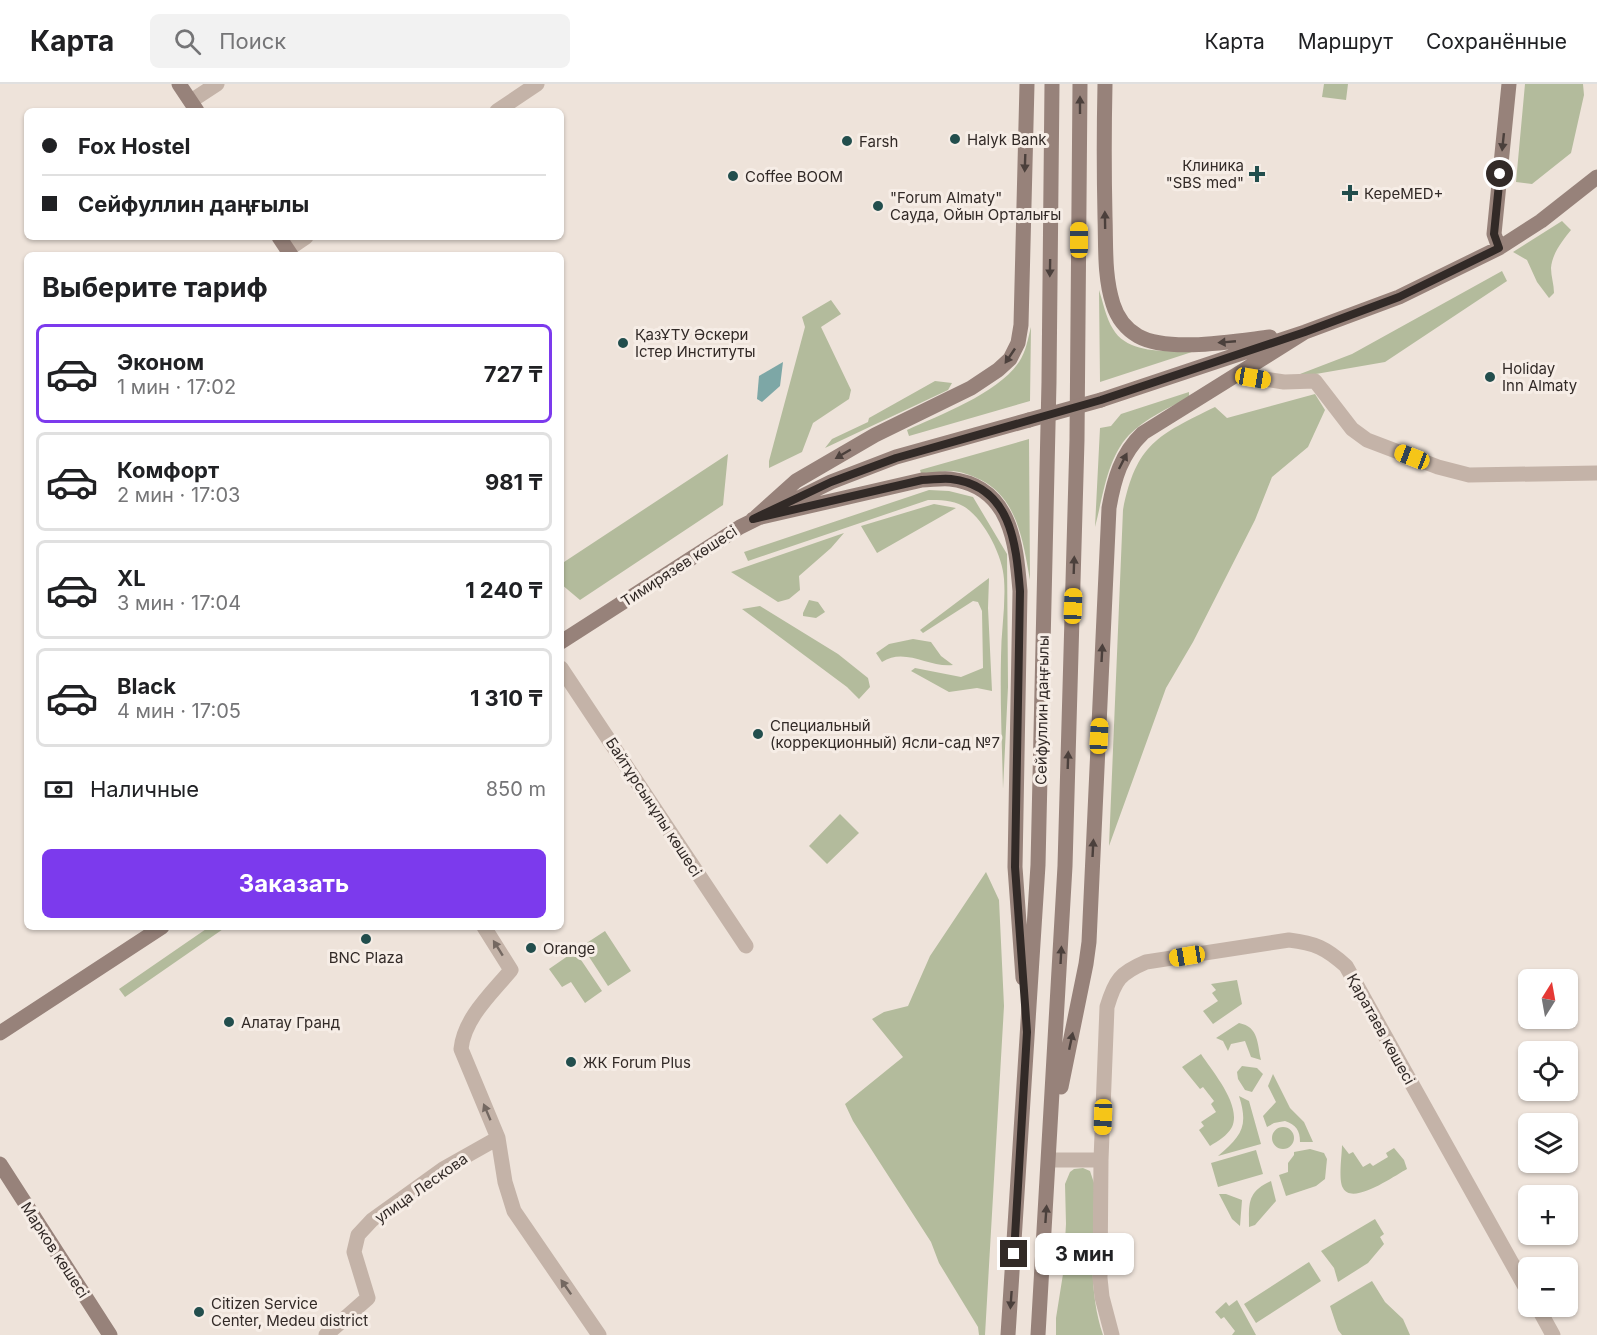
<!DOCTYPE html>
<html lang="ru">
<head>
<meta charset="utf-8">
<style>
  :root { --surface:#fff; --page:#f2f2f2; --text:#202124; --muted:#757577; --line:#e0e0e0; --accent:#7c3aed }
  body { margin:0; font-family:Inter,sans-serif; background:var(--page); color:var(--text); height:100vh; display:flex; flex-direction:column; font-size:22px; white-space:nowrap }
  * { box-sizing:border-box; margin:0 }
  p { font-size:20px; color:var(--muted) }
  .icon { flex:none; width:33px; height:33px; fill:none; stroke:currentColor; stroke-width:2; stroke-linecap:round; stroke-linejoin:round }
  .map { position:relative; flex:1; overflow:hidden }
  .side { position:absolute; left:24px; top:168px; width:540px; height:678px; display:flex; flex-direction:column; background:var(--surface); border-radius:9px; box-shadow:0 2px 4px #0004 }
  .side>* { flex:none }
  .guide { position:absolute; left:24px; top:24px; width:540px; height:132px; border-radius:9px; box-shadow:0 2px 4px #0004; display:grid; align-content:center; height:132px; padding:0 18px; background:var(--surface) }
  .needle { width:39px; rotate:11deg }
  .buttons { position:absolute; left:1518px; top:885px; display:grid; gap:12px }
  .buttons a { display:grid; place-items:center; width:60px; height:60px; border-radius:9px; background:var(--surface); box-shadow:0 2px 4px #0004; font-size:30px }
  .end { position:absolute; width:27px; height:27px; margin:-14px; border:8px solid #322a27; background:#fff; box-shadow:0 0 0 3px #fff }
  .from { border-radius:50% }
  .bubble { position:absolute; height:42px; border-radius:9px; background:var(--surface); box-shadow:0 2px 4px #0004; font-size:20px; font-weight:700; line-height:42px; text-align:center }
  .car { position:absolute; width:18px; height:36px; margin:-18px -9px; border-radius:8px; box-shadow:0 0 4px 2px #0007; background:linear-gradient(#f5c518 24%,#345 0 40%,#f5c518 0 76%,#345 0 86%,#f5c518 0) }
  .guide b { display:flex; align-items:center; gap:21px; height:57px; font-size:22px }
  .guide b+b { border-top:2px solid var(--line) }
  .guide i { width:15px; height:15px; background:var(--text) }
  ul { padding:0; list-style:none }
  li { display:flex; align-items:center; gap:18px; height:99px; margin:0 12px 9px; padding:0 6px; border:3px solid var(--line); border-radius:9px }
  li div { flex:1 }
  li b { display:block; font-size:22px }
  li em { font-style:normal; font-weight:700 }
  li.current { border-color:var(--accent) }
  li>.icon { width:54px; height:54px; stroke-width:1.5 }
  h2 { padding:0 18px; font-size:27px; line-height:72px }
  .pay { display:flex; align-items:center; gap:15px; height:66px; padding:0 18px; font-size:22px }
  .pay p { margin-inline-start:auto }
  .action { display:flex; gap:12px; margin-top:auto; padding:12px 18px }
  .action a { flex:1; height:69px; border-radius:9px; background:var(--accent); color:#fff; font-size:24px; font-weight:700; line-height:69px; text-align:center }
  header { display:flex; align-items:center; gap:36px; box-sizing:border-box; height:84px; padding:0 30px; background:var(--surface); border-bottom:2px solid var(--line) }
  header strong { font-size:28px }
  nav { display:flex; gap:33px; margin-inline-start:auto; font-size:21px }
  .search { width:420px; height:54px; background:var(--page); display:flex; align-items:center; gap:15px; box-sizing:border-box; padding:0 21px; border-radius:9px; color:var(--muted); font-size:22px }
  .map>svg:first-child { display:block }
  .green { fill:#b3bb9c }
  .water { fill:#7da7a6 }
  .lines { fill:none; stroke-linecap:round; stroke-linejoin:round }
  .street { stroke:#c4b3a8; stroke-width:15 }
  .secondary { stroke:#97827a; stroke-width:15 }
  .secondary-bridge { stroke:#97827a; stroke-width:15 }
  .oneway { fill:#4b403c }
  .oneway2 { fill:#746861 }
  .route { stroke:#322a27; stroke-width:8 }
  .poi-dot { fill:#224e4d; stroke:#f6ede6; stroke-width:2 }
  .labels { text-anchor:middle; dominant-baseline:central; stroke-width:6; stroke-linejoin:round; paint-order:stroke }
  .poi-label { font-size:15px; fill:#322a27; stroke:#f6ede6; text-anchor:start }
  .street-label { font-size:15px; fill:#322a27; stroke:#f6ede6 }
</style>
</head>
<body>
<header>
<strong>Карта</strong>
<div class="search"><svg class="icon" aria-label="search" viewBox="0 0 24 24"><circle cx="10" cy="10" r="6"/><path d="M15 15l6 6"/></svg>Поиск</div>
<nav><a>Карта</a><a>Маршрут</a><a>Сохранённые</a></nav>
</header>
<div class="map">
<svg width="1597" height="1251" viewBox="0 0 1597 1251">
  <rect width="100%" height="100%" fill="#eee3da"/>
  <path class="green" d="M1324,0H1348L1346,16L1322,13Z
    M1525,0H1583L1584,11L1571,69L1532,100L1516,98Z
    M1562,137L1571,146C1562,157 1552,170 1551,184C1551,192 1554,201 1554,209L1549,214L1537,198L1527,176L1513,168Z
    M1502,187L1507,197L1385,278L1287,295L1352,270Z
    M1099,206C1103,218 1106,234 1113,245C1128,271 1169,267 1195,267L1100,298Z
    M831,216L841,230L821,243L851,306L849,315L813,339L802,368L769,384V377L805,243L802,233Z
    M1031,243L1030,317L909,352L907,346C941,330 997,310 1019,278C1026,268 1028,254 1031,243Z
    M935,297L952,299L948,306L825,364L832,355L868,338L869,334Z
    M1189,308V314C1168,324 1146,334 1129,351C1107,374 1103,413 1095,443L1100,344L1111,342L1121,330Z
    M1315,310L1325,326L1308,363L1272,393L1255,436L1193,558L1166,604L1109,762L1123,426C1136,360 1158,351 1215,323L1227,334Z
    M1029,355L1030,496C1023,458 1018,415 981,396C971,391 960,387 950,387C941,387 931,390 922,392L920,386Z
    M728,370L723,421L580,516L561,500V480Z
    M929,406L949,407L973,413L1007,470L1008,603L1003,705C1002,661 1000,617 1001,573C1001,547 1006,521 1004,495C1003,472 983,433 963,422C952,416 940,416 928,416L748,477L744,468Z
    M934,420L956,424L877,469L861,442Z
    M844,449L831,464L799,492L800,506L789,515L778,518L731,488Z
    M989,494L988,524L992,607L977,604L949,608L911,587L915,584L961,593L983,584L982,527L978,518L973,517L923,549L920,546Z
    M809,516L818,518L825,528L816,534L803,532V529Z
    M760,522L838,570L868,594L870,603L859,615L847,603L742,525Z
    M913,555L931,558L941,572L953,581C929,584 905,563 882,578L876,569L889,560Z
    M840,730L859,749L827,780L809,762Z
    M986,788L999,816L1004,922L985,1251H979L978,1243L939,1179L931,1158L853,1037L845,1020L903,973L872,935L884,928L908,922L930,872Z
    M209,843H226L125,913L119,905Z
    M605,847L631,887L608,902L582,862Z
    M575,867L602,907L585,919L571,898L562,903L549,885Z
    M1237,896L1242,920L1213,940L1203,927L1218,917L1212,909L1216,906L1211,900Z
    M1239,939C1259,943 1257,959 1261,976L1251,973L1245,957L1231,960L1228,967L1223,957L1216,954Z
    M1201,970C1212,987 1242,1021 1232,1043C1227,1052 1218,1057 1210,1062L1199,1046L1204,1042L1201,1038L1216,1028L1211,1020L1214,1017L1203,1003L1200,1005L1182,983Z
    M1242,982L1257,984L1263,990L1252,1008L1245,1006L1238,995L1237,988Z
    M1273,990L1290,1024L1304,1038L1313,1058H1300C1300,1046 1296,1041 1285,1037L1274,1039L1267,1043L1263,1032L1276,1018L1268,1002Z
    M1239,1012L1249,1017L1261,1060L1218,1072C1241,1052 1249,1043 1239,1012Z
    M1272 1054a11 11 0 1 1 22 0a11 11 0 1 1-22 0Z
    M1342,1061L1349,1070L1353,1068L1363,1083L1370,1079L1373,1082L1388,1073L1386,1069L1394,1064L1404,1076L1407,1085C1394,1092 1352,1122 1343,1104C1338,1096 1342,1071 1342,1061Z
    M1310,1065L1324,1069L1327,1075L1325,1095L1316,1102L1286,1112L1279,1091L1288,1088V1079L1294,1071V1068Z
    M1256,1066L1263,1090L1218,1103L1211,1079Z
    M1083,1084L1090,1087L1094,1099C1095,1151 1086,1201 1103,1251H1056V1234L1063,1190L1066,1140L1065,1100L1070,1088L1074,1085Z
    M1271,1097L1276,1117L1255,1141L1249,1143C1249,1119 1247,1108 1271,1097Z
    M1219,1110H1226L1242,1116L1240,1142L1232,1135Z
    M1375,1135L1384,1150L1380,1153L1384,1160L1368,1179L1338,1198L1334,1184L1321,1167Z
    M1309,1178L1321,1197L1256,1239L1244,1220Z
    M1372,1197L1385,1218L1403,1235L1410,1251H1342L1338,1246L1330,1222Z
    M1237,1216L1256,1251H1232L1235,1247L1224,1233L1221,1235L1215,1228L1226,1218L1229,1222Z"/>
  <path class="water" d="M783,278L780,302L762,318L757,315L759,292Z"/>
  <g class="lines">
    <path class="street" d="M191,17L217,0
      M497,27L537,0
      M287,166L306,153
      M1238,291L1284,298L1315,297L1352,345L1367,356L1438,383L1469,391L1597,389
      M561,584L746,862
      M484,843L511,886C492,909 464,934 461,965L498,1054L505,1098L514,1127L599,1251
      M1049,1076H1101L1107,923C1115,896 1120,889 1146,878L1289,856C1315,859 1326,864 1346,882L1528,1208
      M1101,1076L1100,1194L1102,1213L1112,1251
      M1537,1222L1553,1251
      M326,1251L368,1214L354,1168L358,1151L372,1136L443,1085L498,1054"/>
    <path class="secondary" d="M179,0L197,27
      M1105,0C1104,45 1104,89 1105,133C1106,162 1104,192 1113,220C1117,233 1126,245 1138,252C1168,269 1236,257 1270,253
      M279,153L291,171
      M1499,164L1494,150L1509,0
      M1101,316L1305,248L1399,213L1499,164L1541,137L1597,93
      M756,433L796,397L875,351L971,304L998,286L1010,275L1018,259L1021,241L1027,0
      M753,435L922,396C931,396 941,394 950,395C1011,402 1016,459 1020,507L1015,783L1023,894
      M561,558L740,443L831,398L896,373L1029,336
      M0,949L162,843
      M1061,1003L1086,880L1089,858L1109,424C1114,395 1121,370 1143,349L1305,248
      M0,1080L110,1251
      M1008,1251L1038,781L1049,298L1052,0
      M1038,1251L1065,782L1077,356L1080,0"/>
    <path class="secondary-bridge" d="M1029,336L1101,316"/>
  </g>
  <defs><path id="oneway-solid" d="M-6-.8H1V-3.2L6.5 0L1 3.2V.8H-6Z" transform="scale(1.5)"/></defs>
  <g class="oneway">
    <use href="#oneway-solid" transform="translate(1080 21) rotate(-90)"/>
    <use href="#oneway-solid" transform="translate(1503 58) rotate(96)"/>
    <use href="#oneway-solid" transform="translate(1025 79) rotate(92)"/>
    <use href="#oneway-solid" transform="translate(1105 136) rotate(-91)"/>
    <use href="#oneway-solid" transform="translate(1050 184) rotate(91)"/>
    <use href="#oneway-solid" transform="translate(1227 258) rotate(175)"/>
    <use href="#oneway-solid" transform="translate(1010 272) rotate(124)"/>
    <use href="#oneway-solid" transform="translate(843 370) rotate(150)"/>
    <use href="#oneway-solid" transform="translate(1123 377) rotate(-63)"/>
    <use href="#oneway-solid" transform="translate(1074 481) rotate(-88)"/>
    <use href="#oneway-solid" transform="translate(1102 569) rotate(-87)"/>
    <use href="#oneway-solid" transform="translate(1068 676) rotate(-88)"/>
    <use href="#oneway-solid" transform="translate(1093 764) rotate(-87)"/>
    <use href="#oneway-solid" transform="translate(1061 871) rotate(-87)"/>
    <use href="#oneway-solid" transform="translate(1071 957) rotate(-78)"/>
    <use href="#oneway-solid" transform="translate(1046 1130) rotate(-86)"/>
    <use href="#oneway-solid" transform="translate(1011 1216) rotate(94)"/>
  </g>
  <g class="oneway2">
    <use href="#oneway-solid" transform="translate(498 864) rotate(-122)"/>
    <use href="#oneway-solid" transform="translate(487 1028) rotate(-113)"/>
    <use href="#oneway-solid" transform="translate(566 1203) rotate(-125)"/>
  </g>
  <g class="lines">
    <path class="route" d="M1014,1170L1027,948L1015,783L1020,507C1016,459 1011,402 951,395C941,394 932,396 922,396L753,435L831,398L896,374L1101,316L1305,248L1399,213L1499,164L1494,150L1500,90"/>
  </g>
  <g class="poi-dot">
    <circle cx="955" cy="55" r="6"/>
    <circle cx="847" cy="57" r="6"/>
    <path d="M1254 81h6v6h6v6h-6v6h-6v-6h-6v-6h6z"/>
    <circle cx="733" cy="92" r="6"/>
    <path d="M1347 100h6v6h6v6h-6v6h-6v-6h-6v-6h6z"/>
    <circle cx="878" cy="122" r="6"/>
    <circle cx="623" cy="259" r="6"/>
    <circle cx="1490" cy="293" r="6"/>
    <circle cx="758" cy="650" r="6"/>
    <circle cx="366" cy="855" r="6"/>
    <circle cx="531" cy="864" r="6"/>
    <circle cx="229" cy="938" r="6"/>
    <circle cx="571" cy="978" r="6"/>
    <circle cx="199" cy="1228" r="6"/>
  </g>
  <g class="labels">
    <g class="poi-label">
      <text x="967" y="55">Halyk Bank</text>
      <text x="859" y="57">Farsh</text>
      <text x="1244" y="81" text-anchor="end">Клиника<tspan x="1244" dy="17">"SBS med"</tspan></text>
      <text x="745" y="92">Coffee BOOM</text>
      <text x="1364" y="109">КереMED+</text>
      <text x="890" y="113">"Forum Almaty"<tspan x="890" dy="17">Сауда, Ойын Орталығы</tspan></text>
      <text x="635" y="250">ҚазҰТУ Әскери<tspan x="635" dy="17">Істер Институты</tspan></text>
      <text x="1502" y="284">Holiday<tspan x="1502" dy="17">Inn Almaty</tspan></text>
      <text x="770" y="641">Специальный<tspan x="770" dy="17">(коррекционный) Ясли-сад №7</tspan></text>
      <text x="543" y="864">Orange</text>
      <text x="366" y="873" text-anchor="middle">BNC Plaza</text>
      <text x="241" y="938">Алатау Гранд</text>
      <text x="583" y="978">ЖК Forum Plus</text>
      <text x="211" y="1219">Citizen Service<tspan x="211" dy="17">Center, Medeu district</tspan></text>
    </g>
    <g class="street-label">
      <text transform="translate(679 482) rotate(-33)">Тимирязев көшесі</text>
      <text transform="translate(1042 626) rotate(-89)">Сейфуллин даңғылы</text>
      <text transform="translate(654 723) rotate(57)">Байтұрсынұлы көшесі</text>
      <text transform="translate(1381 945) rotate(61)">Қаратаев көшесі</text>
      <text transform="translate(421 1104) rotate(-35)">улица Лескова</text>
      <text transform="translate(55 1166) rotate(57)">Марков көшесі</text>
    </g>
  </g>
</svg>
<div class="buttons">
<a><svg class="needle" viewBox="-14 -14 28 28"><path d="M0-13l5 13h-10z" fill="#e53935"/><path d="M0 13l5-13h-10z" fill="#757577"/></svg></a>
<a><svg class="icon" aria-label="locate" viewBox="0 0 24 24"><circle cx="12" cy="12" r="6"/><path d="M12 2v4M12 18v4M2 12h4M18 12h4"/></svg></a>
<a><svg class="icon" aria-label="layers" viewBox="0 0 24 24"><path d="M12 4l9 5-9 5-9-5zM3 14l9 5 9-5"/></svg></a>
<a>+</a>
<a>−</a>
</div>
<i class="end from" style="left:1500px;top:90px"></i>
<i class="end" style="left:1014px;top:1170px"></i>
<div class="bubble" style="left:1035px;top:1149px;width:99px">3 мин</div>
<i class="car" style="left:1079px;top:156px;rotate:0deg"></i>
<i class="car" style="left:1253px;top:294px;rotate:100deg"></i>
<i class="car" style="left:1412px;top:373px;rotate:291deg"></i>
<i class="car" style="left:1073px;top:522px;rotate:2deg"></i>
<i class="car" style="left:1099px;top:652px;rotate:3deg"></i>
<i class="car" style="left:1187px;top:872px;rotate:261deg"></i>
<i class="car" style="left:1103px;top:1033px;rotate:182deg"></i>
<div class="guide">
<b><i class="from"></i>Fox Hostel</b>
<b><i></i>Сейфуллин даңғылы</b>
</div>
<section class="side">
<h2>Выберите тариф</h2>
<ul>
<li class="current"><svg class="icon" aria-label="car" viewBox="0 0 24 24"><path d="M5 17H2v-5l4-1 3-4h7l3 4 3 1v5h-3M9 17h6M6 11h13"/><circle cx="7" cy="17" r="2"/><circle cx="17" cy="17" r="2"/></svg><div><b>Эконом</b><p>1 мин · 17:02</p></div><em>727 ₸</em></li>
<li><svg class="icon" aria-label="car" viewBox="0 0 24 24"><path d="M5 17H2v-5l4-1 3-4h7l3 4 3 1v5h-3M9 17h6M6 11h13"/><circle cx="7" cy="17" r="2"/><circle cx="17" cy="17" r="2"/></svg><div><b>Комфорт</b><p>2 мин · 17:03</p></div><em>981 ₸</em></li>
<li><svg class="icon" aria-label="car" viewBox="0 0 24 24"><path d="M5 17H2v-5l4-1 3-4h7l3 4 3 1v5h-3M9 17h6M6 11h13"/><circle cx="7" cy="17" r="2"/><circle cx="17" cy="17" r="2"/></svg><div><b>XL</b><p>3 мин · 17:04</p></div><em>1 240 ₸</em></li>
<li><svg class="icon" aria-label="car" viewBox="0 0 24 24"><path d="M5 17H2v-5l4-1 3-4h7l3 4 3 1v5h-3M9 17h6M6 11h13"/><circle cx="7" cy="17" r="2"/><circle cx="17" cy="17" r="2"/></svg><div><b>Black</b><p>4 мин · 17:05</p></div><em>1 310 ₸</em></li>
</ul>
<div class="pay"><svg class="icon" aria-label="cash" viewBox="0 0 24 24"><path d="M3 7h18v10H3z"/><circle cx="12" cy="12" r="2"/></svg>Наличные<p>850 m</p></div>
<div class="action"><a>Заказать</a></div>
</section>
</div>
</body>
</html>
